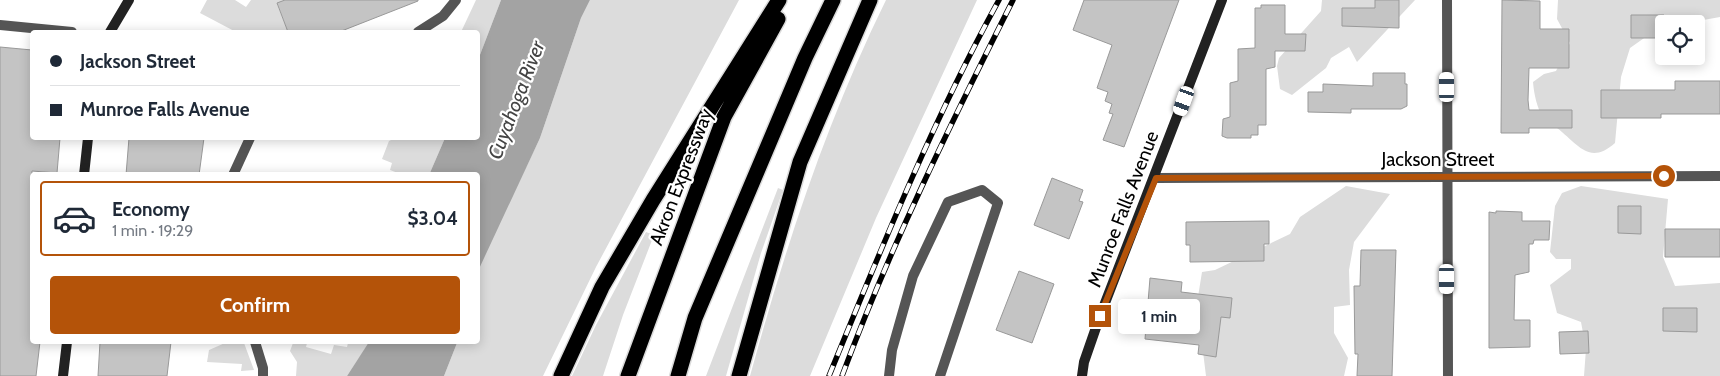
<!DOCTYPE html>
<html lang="en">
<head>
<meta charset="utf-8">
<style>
  :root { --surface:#fff; --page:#f6f6f7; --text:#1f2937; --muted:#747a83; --line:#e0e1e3; --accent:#b45309 }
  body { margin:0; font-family:Cabin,sans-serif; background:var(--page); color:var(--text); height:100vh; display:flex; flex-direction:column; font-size:19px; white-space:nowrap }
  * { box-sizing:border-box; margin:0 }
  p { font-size:16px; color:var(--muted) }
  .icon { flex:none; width:28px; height:28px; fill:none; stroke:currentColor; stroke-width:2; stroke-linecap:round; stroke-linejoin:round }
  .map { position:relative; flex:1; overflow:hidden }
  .side { position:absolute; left:30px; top:172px; width:450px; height:172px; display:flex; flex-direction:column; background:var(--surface); border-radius:5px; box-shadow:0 2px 12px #0003 }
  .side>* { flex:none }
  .banner { position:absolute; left:30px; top:30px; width:450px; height:110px; border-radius:5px; box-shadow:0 2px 12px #0003; display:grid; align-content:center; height:110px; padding:0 20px; background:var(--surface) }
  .buttons { position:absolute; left:1655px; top:15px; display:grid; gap:10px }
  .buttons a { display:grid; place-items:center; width:50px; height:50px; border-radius:5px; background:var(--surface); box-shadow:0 2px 12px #0003; font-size:25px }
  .end { position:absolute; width:22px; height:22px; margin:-11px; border:6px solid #b45309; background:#fff; box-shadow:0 0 0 2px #fff }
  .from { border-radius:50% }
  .bubble { position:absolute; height:35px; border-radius:5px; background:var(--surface); box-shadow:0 2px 12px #0003; font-size:16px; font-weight:800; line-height:35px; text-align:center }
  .car { position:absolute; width:15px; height:30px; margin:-15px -8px; border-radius:6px; box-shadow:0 0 4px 1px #0007; background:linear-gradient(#fff 24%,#345 0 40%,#fff 0 76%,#345 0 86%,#fff 0) }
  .banner b { display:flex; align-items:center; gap:18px; height:48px; font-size:19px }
  .banner b+b { border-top:1px solid var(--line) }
  .banner i { width:12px; height:12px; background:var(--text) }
  ul { padding:9px 0 0; list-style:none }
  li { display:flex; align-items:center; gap:15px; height:75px; margin:0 10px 8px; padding:0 10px; border:2px solid transparent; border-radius:5px }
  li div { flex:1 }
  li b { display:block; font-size:19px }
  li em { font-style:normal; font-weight:800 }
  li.selected { border-color:var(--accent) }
  li>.icon { width:45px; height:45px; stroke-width:1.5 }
  .primary-button { display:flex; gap:10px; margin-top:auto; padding:10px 20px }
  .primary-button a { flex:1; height:58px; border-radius:5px; background:var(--accent); color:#fff; font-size:20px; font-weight:800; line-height:58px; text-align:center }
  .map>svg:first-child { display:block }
  .green { fill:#dcdcdc }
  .water { fill:#a3a3a3 }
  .building { fill:#c4c4c4; stroke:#999 }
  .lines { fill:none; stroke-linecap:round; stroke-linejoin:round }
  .highway-casing { stroke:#dbdbdb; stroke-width:18 }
  .lane { stroke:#555; stroke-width:10 }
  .street { stroke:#555; stroke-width:10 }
  .secondary { stroke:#222; stroke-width:10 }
  .highway { stroke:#000; stroke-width:15 }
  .rail-casing { stroke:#000; stroke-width:5.5 }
  .rail { stroke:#fff; stroke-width:4; stroke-dasharray:11; stroke-linecap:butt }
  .route { stroke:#b45309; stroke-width:6 }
  .labels { text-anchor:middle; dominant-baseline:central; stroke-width:4.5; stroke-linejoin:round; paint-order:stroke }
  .street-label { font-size:19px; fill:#000; stroke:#fff }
  .water-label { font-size:20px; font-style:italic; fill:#444; stroke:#fff }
</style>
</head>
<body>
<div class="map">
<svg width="1720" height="376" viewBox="0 0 1720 376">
  <rect width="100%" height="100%" fill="#fff"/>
  <path class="green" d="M207,0H235L246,7L251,0H285L277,4L288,32H236L200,13Z
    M476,0H501L478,60V32H461Z
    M590,0H739L596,267L543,376H444L457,343L478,342V271L480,263L540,138L581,18Z
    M886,0H977L876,218L810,376H750C785,248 827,120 886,0Z
    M1322,0H1415L1357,62L1349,47L1331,58L1326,68L1292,95L1280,89L1277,66L1279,58L1321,11Z
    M1558,0H1720V17L1681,24H1664L1630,48L1621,77L1615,143C1589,166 1578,144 1557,128C1553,125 1547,123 1544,119C1537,109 1534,94 1533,82L1544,74L1556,71L1570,43L1557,19Z
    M395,138H445L429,175H397L398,173L390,170L392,163L382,159L389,141Z
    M1346,186L1390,194L1354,242L1349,270L1350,305L1334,307V333L1348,358L1344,376H1206L1197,303L1202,272L1215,270L1290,234L1300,217Z
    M1581,186L1668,199L1663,257L1675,286L1720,283V376H1584L1586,349L1581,322L1557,313L1550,285L1571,269V259H1556L1550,252L1555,206L1562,193Z
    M778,188L783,190L761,253L726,376H706Z
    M646,232L654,235L623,315L603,376H572L596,325Z
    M225,343H244L254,370L241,371L242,364L207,362L209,350Z
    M293,343H307L306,347L331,354L334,345L347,347L348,343H369L347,376H296L297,362L290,351Z"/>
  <path class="water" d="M501,0H590L581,18L540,138L478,271V175H429L445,138H478V60Z
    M369,342H457V343L444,376H347Z"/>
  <path class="building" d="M285,0H418V1L339,32H288L277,3Z
    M1084,0H1179L1124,147L1103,140L1113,114L1109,113L1112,104L1105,101L1108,92L1097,88L1112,45L1073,30Z
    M1375,0H1399V28L1342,26V8H1375Z
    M1502,0L1540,1V29H1569V68H1529L1528,100L1529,110H1572V128H1529V133H1501Z
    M1261,5H1285V34H1306L1305,51H1275V67L1266,69V125H1258V135H1251V138H1227L1222,136L1223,119L1230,117V83L1238,81V49L1255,48V8H1261Z
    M1631,15H1664V38H1631Z
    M0,47L32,50V138H60L57,173L32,171V342H40L36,376H0Z
    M1373,73H1405V84H1407V106L1401,109H1351V113L1308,112V92H1323V84L1373,86Z
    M1675,81H1720V114H1661V118H1601V90H1675Z
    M129,138H204L199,175H126Z
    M1052,178L1083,190L1079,201L1083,202L1069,239L1034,225Z
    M1618,206H1641V234L1618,233Z
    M1496,211L1522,212V221H1550L1549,240H1534L1533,244H1529V272L1515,275L1514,320H1530V347L1489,348V212L1496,213Z
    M1269,221V244H1264V261L1190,262V245H1186V222Z
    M1665,229H1720V257H1665Z
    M1361,250H1396L1392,376H1357L1358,354H1355L1354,286H1360Z
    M1019,271L1054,284L1032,343L996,330Z
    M1150,278L1182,282L1181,292L1232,298L1230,318L1221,317L1216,357L1198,354L1199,345L1145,339Z
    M1663,308H1697V332L1663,331Z
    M1588,331L1589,353L1560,354L1559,332Z
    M100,342H171L167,376H98Z"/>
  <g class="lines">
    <defs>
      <path id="highway" d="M561,376L602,287L653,200L779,0
        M628,376L724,117L778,19
        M678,376L695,318L805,58L833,0
        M739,376L800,162L870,0"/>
    </defs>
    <use href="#highway" class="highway-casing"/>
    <path class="lane" d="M889,376L892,350L913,276L948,202L982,190L998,203L940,376"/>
    <path class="street" d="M1447,0L1448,376
      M0,25L72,32
      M418,32L443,16L456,0
      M233,175L250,138
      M1156,178L1720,176
      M255,342L263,368V376"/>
    <path class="secondary" d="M110,32L129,0
      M84,175L88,138
      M63,376L67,342
      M1082,376L1084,362L1100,316L1222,0"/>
    <use href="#highway" class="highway"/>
    <defs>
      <path id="rail" d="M829,376C881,249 933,120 999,0
        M842,376C890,247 951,123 1013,0"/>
    </defs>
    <use href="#rail" class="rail-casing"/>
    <use href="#rail" class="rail"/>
  </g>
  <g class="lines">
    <path class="route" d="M1100,316L1156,178L1664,176"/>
  </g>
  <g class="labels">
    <g class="street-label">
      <text x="1438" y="159">Jackson Street</text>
      <text transform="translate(681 177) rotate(-69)">Akron Expressway</text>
      <text transform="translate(1123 209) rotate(-69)">Munroe Falls Avenue</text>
    </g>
    <g class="water-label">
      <text transform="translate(516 100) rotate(-69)">Cuyahoga River</text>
    </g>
  </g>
</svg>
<div class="buttons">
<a><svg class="icon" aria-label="locate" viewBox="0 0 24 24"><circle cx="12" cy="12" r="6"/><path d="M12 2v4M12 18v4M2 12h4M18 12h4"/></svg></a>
</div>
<i class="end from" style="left:1664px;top:176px"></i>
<i class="end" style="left:1100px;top:316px"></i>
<div class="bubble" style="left:1118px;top:299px;width:82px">1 min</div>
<i class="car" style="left:1447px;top:87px;rotate:0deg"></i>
<i class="car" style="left:1184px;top:101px;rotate:200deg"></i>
<i class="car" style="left:1447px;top:279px;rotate:180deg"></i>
<div class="banner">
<b><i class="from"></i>Jackson Street</b>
<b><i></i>Munroe Falls Avenue</b>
</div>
<section class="side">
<ul>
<li class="selected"><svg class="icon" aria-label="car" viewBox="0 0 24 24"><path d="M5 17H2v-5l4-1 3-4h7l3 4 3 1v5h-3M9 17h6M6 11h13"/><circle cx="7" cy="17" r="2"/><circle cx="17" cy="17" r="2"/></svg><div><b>Economy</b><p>1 min · 19:29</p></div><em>$3.04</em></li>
</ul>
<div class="primary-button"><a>Confirm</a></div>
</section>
</div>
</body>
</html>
